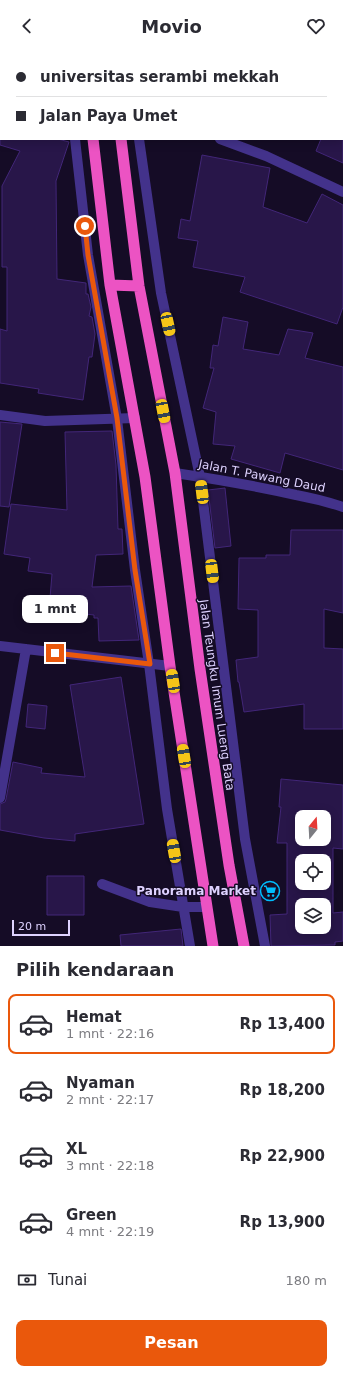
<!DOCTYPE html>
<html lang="id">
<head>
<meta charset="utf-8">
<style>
  :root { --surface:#fff; --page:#f7f7f7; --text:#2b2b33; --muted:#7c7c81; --line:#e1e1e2; --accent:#ea580c }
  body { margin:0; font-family:"DejaVu Sans",sans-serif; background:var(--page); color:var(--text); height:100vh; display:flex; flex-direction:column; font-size:15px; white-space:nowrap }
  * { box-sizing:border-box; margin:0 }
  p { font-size:13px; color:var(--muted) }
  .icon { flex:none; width:22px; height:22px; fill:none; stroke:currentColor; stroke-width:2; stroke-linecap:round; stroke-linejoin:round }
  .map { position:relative; height:894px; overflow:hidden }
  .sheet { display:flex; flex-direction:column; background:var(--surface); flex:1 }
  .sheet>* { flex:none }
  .banner { position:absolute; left:0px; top:0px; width:343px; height:88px; box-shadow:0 2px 10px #0003; display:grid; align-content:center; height:88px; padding:0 16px; background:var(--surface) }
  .needle { width:26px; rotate:18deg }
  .fabs { position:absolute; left:295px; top:758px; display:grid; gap:8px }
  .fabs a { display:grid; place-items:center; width:36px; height:36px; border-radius:8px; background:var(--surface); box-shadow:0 2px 10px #0003; font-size:20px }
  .scale { position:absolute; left:12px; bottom:10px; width:58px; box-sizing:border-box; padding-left:4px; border:2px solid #ded2ff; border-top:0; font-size:11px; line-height:14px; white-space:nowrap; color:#ded2ff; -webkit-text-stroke:3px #150c26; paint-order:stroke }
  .end { position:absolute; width:18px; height:18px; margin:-9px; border:5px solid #ea580c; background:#fff; box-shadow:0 0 0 2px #fff }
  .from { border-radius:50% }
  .bubble { position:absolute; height:28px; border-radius:8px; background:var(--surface); box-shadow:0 2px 10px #0003; font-size:13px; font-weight:600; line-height:28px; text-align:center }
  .car { position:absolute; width:12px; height:24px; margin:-12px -6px; border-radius:5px; box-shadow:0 0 3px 1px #0007; background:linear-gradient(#f5c518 24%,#345 0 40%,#f5c518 0 76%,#345 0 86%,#f5c518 0) }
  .banner b { display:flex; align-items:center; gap:14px; height:38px; font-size:15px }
  .banner b+b { border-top:1px solid var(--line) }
  .banner i { width:10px; height:10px; background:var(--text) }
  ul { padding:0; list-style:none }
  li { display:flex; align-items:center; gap:12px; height:60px; margin:0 8px 6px; padding:0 8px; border:2px solid transparent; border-radius:8px }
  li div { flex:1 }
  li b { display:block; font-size:15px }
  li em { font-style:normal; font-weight:600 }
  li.current { border-color:var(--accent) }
  li>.icon { width:36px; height:36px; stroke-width:1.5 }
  h2 { padding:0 16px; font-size:18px; line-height:48px }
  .pay { display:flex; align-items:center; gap:10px; height:44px; padding:0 16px; font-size:15px }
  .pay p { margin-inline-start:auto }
  .primary-button { display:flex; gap:8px; margin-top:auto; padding:8px 16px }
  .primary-button a { flex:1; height:46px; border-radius:8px; background:var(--accent); color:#fff; font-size:16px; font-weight:600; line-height:46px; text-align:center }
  header { display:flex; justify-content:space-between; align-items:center; height:52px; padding:0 16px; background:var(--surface); font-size:18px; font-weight:600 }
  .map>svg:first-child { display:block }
  .building { fill:#281649; stroke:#422678; fill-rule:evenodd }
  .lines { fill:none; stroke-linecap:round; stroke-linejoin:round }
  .service { stroke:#43328b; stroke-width:10 }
  .minor { stroke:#43328b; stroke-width:10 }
  .trunk { stroke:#ec53c3; stroke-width:11 }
  .route { stroke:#ea580c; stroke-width:5 }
  .labels { text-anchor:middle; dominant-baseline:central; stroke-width:3; stroke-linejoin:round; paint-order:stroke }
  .street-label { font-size:12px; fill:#ded2ff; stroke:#150c26 }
  .poi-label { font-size:12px; font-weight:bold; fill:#ded2ff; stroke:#150c26; text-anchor:end }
</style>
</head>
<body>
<header><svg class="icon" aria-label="back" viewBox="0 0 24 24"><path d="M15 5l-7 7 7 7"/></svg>Movio<svg class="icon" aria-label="heart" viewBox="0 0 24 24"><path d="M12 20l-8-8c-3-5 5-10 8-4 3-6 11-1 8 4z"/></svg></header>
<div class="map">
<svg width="343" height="894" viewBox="0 0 343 894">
  <rect width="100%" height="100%" fill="#150c26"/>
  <path class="building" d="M0,87H58L69,90L56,129L57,227L86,231V242H88L91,255L89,264L92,265L95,282L92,305H89L83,348L38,341L39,337L0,331V277L7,279V215H2V134L20,99L0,93Z
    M321,87H343V111L316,99Z
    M202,103L270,116L263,155L307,171L322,142L343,153V255L337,272L240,240L245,225L193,215L198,189L178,186L181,167L190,169Z
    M223,265L248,270L243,297L279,303L288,277L313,281L305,306L343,315V418L285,401L280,421L231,407L235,394L213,392L216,360L203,356L214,316H210L213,293L218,294Z
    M0,370L22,372L9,455L0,454Z
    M112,379L116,413L118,477H122L123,502L96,503L92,535L131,534L139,588L99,589L98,566H94V563L49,558L52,522L28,519L30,506L4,502L11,452L67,458L65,380Z
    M225,436L231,494L215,496L208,438Z
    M291,478H343V561L324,557V596L343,597V677H304V652L244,660L239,630H238L236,608L258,605V558L238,557L239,506H266V503H290Z
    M121,625L144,772L75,782V789L44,786L0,778V752L5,750L6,747L13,710L42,716L41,721L85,725L70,633Z
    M28,652L47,654L45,677L26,675Z
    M281,727L343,733V797L333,796V861L343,860V889L335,890V893L271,894L270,863L287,862V791H277L281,755H279ZM302,765H324V787H302ZM302,809H324V831H302ZM302,853H324V875H302Z
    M47,824H84V863H47Z
    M181,877L183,894H121L120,883Z"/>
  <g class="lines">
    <path class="service" d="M64,0V1
      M127,0V1
      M75,87L88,203L117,367L135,518L149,612L167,757L190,894
      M139,87L161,241L200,425L245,787L265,894
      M102,832L150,850L183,855H207"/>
    <path class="minor" d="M22,0L23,1
      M220,87L266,104L343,140
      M0,363L45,369L135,366
      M175,421C215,427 256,434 296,443C312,446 328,450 343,455
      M0,594L170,614
      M0,746L26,597"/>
    <path class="trunk" d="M82,0L83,1
      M109,0V1
      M93,87L110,233L145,425L170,614L213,894
      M121,87L139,234L175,421L200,617L229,813L244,894
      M110,233L139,234"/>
  </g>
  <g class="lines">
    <path class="route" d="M55,601L150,612L135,518L117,366L88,203L85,174"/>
  </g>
  <defs>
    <symbol id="supermarket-ring" viewBox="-11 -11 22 22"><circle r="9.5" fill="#150c26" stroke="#00bdfd" stroke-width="1.5"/><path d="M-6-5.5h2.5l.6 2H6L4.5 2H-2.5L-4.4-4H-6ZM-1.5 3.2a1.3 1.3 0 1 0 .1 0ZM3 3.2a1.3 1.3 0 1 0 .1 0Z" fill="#00bdfd"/></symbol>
  </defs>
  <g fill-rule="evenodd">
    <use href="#supermarket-ring" x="259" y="828" width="22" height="22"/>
  </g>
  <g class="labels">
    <g class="street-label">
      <text transform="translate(262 424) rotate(11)">Jalan T. Pawang Daud</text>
      <text transform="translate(217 643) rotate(82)">Jalan Teungku Imum Lueng Bata</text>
    </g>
    <g class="poi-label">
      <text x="256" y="839">Panorama Market</text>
    </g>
  </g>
</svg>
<div class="fabs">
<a><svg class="needle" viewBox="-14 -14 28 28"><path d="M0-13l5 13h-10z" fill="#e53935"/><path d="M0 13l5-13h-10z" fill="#7c7c81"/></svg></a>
<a><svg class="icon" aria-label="locate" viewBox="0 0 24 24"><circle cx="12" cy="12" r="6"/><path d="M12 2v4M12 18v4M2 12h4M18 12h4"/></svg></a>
<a><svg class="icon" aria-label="layers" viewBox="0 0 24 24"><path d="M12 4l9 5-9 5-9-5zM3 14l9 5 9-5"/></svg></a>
</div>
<div class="scale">20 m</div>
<i class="end from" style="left:85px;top:174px"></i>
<i class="end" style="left:55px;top:601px"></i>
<div class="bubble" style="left:22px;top:543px;width:66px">1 mnt</div>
<i class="car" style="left:168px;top:272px;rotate:168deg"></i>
<i class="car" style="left:163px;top:359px;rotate:169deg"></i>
<i class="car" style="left:202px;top:440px;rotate:353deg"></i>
<i class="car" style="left:212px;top:519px;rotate:173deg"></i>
<i class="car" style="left:173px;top:629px;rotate:351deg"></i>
<i class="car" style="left:184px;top:704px;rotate:351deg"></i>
<i class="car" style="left:174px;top:799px;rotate:350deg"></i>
<div class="banner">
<b><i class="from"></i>universitas serambi mekkah</b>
<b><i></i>Jalan Paya Umet</b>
</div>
</div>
<section class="sheet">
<h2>Pilih kendaraan</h2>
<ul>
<li class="current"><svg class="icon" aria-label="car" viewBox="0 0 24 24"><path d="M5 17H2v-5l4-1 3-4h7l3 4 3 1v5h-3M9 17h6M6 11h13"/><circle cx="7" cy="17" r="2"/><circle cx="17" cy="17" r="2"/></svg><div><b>Hemat</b><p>1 mnt · 22:16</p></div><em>Rp 13,400</em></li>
<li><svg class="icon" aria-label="car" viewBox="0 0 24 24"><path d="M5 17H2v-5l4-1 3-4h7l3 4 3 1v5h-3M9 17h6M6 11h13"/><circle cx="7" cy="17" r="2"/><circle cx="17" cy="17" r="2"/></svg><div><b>Nyaman</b><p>2 mnt · 22:17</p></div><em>Rp 18,200</em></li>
<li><svg class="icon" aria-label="car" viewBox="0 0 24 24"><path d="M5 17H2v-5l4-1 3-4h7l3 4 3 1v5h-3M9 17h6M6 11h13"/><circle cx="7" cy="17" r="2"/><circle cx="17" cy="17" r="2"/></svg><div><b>XL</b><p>3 mnt · 22:18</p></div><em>Rp 22,900</em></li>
<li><svg class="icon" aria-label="car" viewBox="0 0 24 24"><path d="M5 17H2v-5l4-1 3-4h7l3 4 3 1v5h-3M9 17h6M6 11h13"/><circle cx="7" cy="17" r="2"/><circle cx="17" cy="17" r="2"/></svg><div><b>Green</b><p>4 mnt · 22:19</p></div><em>Rp 13,900</em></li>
</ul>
<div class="pay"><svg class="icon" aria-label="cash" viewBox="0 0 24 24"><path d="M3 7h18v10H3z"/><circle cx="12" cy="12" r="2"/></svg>Tunai<p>180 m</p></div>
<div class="primary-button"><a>Pesan</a></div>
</section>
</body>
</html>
